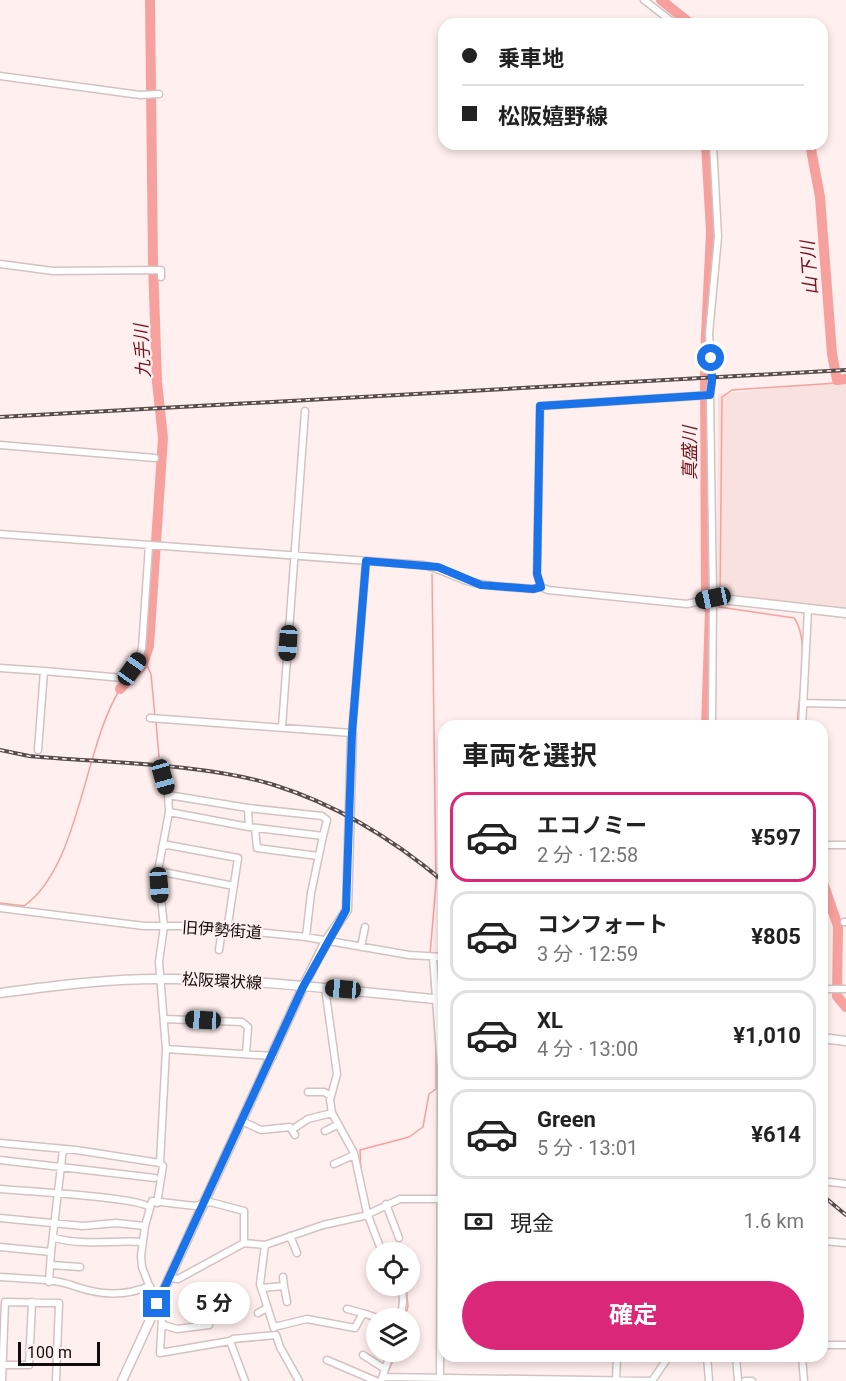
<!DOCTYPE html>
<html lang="ja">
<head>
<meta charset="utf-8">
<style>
  :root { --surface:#fff; --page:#f6f6f6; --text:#222; --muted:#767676; --line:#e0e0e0; --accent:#db2777 }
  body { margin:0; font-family:Roboto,"Noto Sans JP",sans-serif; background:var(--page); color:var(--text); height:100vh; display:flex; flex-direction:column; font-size:22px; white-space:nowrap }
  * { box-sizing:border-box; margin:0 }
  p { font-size:20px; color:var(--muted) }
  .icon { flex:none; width:33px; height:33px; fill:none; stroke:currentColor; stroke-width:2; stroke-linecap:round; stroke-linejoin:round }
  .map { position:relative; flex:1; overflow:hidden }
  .side { position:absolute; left:438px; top:720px; width:390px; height:642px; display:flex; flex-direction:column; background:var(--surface); border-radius:18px; box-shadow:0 3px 9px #0003 }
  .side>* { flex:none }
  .hud { position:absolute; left:438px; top:18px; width:390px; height:132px; border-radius:18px; box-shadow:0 3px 9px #0003; display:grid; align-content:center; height:132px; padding:0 24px; background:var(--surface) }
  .buttons { position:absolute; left:366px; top:1242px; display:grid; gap:12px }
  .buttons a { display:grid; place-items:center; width:54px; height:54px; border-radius:50%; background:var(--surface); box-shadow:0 3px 9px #0003; font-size:30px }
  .scale { position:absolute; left:18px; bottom:15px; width:82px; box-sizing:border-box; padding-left:6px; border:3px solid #110c0b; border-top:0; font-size:16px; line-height:21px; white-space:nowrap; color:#110c0b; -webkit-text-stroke:4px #ffefee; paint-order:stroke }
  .end { position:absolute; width:27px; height:27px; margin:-14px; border:8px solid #1a73e8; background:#fff; box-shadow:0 0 0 3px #fff }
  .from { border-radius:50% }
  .bubble { position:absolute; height:42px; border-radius:21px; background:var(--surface); box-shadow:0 3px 9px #0003; font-size:20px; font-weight:700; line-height:42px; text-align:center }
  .car { position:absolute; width:18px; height:36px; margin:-18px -9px; border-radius:8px; box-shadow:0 0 4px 2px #0007; background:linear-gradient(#222 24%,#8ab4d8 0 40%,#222 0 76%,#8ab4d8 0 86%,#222 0) }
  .hud b { display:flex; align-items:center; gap:21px; height:57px; font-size:22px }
  .hud b+b { border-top:2px solid var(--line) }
  .hud i { width:15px; height:15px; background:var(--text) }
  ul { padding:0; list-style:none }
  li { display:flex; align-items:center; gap:18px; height:90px; margin:0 12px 9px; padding:0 12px; border:3px solid var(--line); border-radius:18px }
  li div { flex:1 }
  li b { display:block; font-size:22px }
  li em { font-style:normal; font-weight:700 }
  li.active { border-color:var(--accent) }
  li>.icon { width:54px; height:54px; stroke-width:1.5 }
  h2 { padding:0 24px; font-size:27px; line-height:72px }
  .pay { display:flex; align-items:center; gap:15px; height:66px; padding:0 24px; font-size:22px }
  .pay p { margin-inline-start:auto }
  .primary-button { display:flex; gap:12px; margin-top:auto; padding:12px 24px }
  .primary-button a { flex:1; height:69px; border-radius:36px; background:var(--accent); color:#fff; font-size:24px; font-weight:700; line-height:69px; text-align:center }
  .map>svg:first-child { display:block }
  .built { fill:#f9e1df }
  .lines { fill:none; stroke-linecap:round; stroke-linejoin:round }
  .stream { stroke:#f7a19e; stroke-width:1.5 }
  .river { stroke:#f7a19e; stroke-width:10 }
  .street-casing { stroke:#d2c3c2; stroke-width:9 }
  .secondary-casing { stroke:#d2c3c2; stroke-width:11 }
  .street { stroke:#fff; stroke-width:6 }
  .secondary { stroke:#fff; stroke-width:8 }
  .rail-casing { stroke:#554c4b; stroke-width:4 }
  .rail { stroke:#ffefee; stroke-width:1.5; stroke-dasharray:4.5; stroke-linecap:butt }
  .route { stroke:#1a73e8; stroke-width:8 }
  .labels { text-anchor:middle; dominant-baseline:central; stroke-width:4.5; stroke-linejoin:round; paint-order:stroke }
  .street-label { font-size:16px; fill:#110c0b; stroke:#ffefee }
  .water-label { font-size:18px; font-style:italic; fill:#71131c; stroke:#ffefee }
</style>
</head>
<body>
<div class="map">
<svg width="846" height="1381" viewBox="0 0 846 1381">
  <rect width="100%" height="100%" fill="#ffefee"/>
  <path class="built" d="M846,381V612L717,592L718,394Z"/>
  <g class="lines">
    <path class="stream" d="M720,596L722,397L732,390L837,383V380
      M720,601L719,607L794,618C811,640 798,698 797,726
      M145,661L151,674L155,717
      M156,722L159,757
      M0,903L24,906C80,866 83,749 120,689
      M430,954L436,884L432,574
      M430,959L432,996
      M433,1004L435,1020
      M361,1172L360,1150L409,1137L423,1127L429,1094L436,1089V1042
      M367,1197L370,1210
      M371,1214L383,1247
      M405,1318L408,1306L406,1286
      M387,1375L396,1352"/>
    <path class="river" d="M661,0L691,24
      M810,144L820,197L832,354L837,380L846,379
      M120,689L142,666L149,646L163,438L157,382L153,263L150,0
      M706,726L710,611L706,604L705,356L711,232L706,144
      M822,880L838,926L837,996L846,1007"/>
    <defs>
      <path id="street" d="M644,0L675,24
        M0,76L140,95L159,94
        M0,264L53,271L161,270V277
        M0,445L155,458
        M0,534L423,565C440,568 451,576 467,581C488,587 511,587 533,589L541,587L548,590L687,604L713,598
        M541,587L537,574L540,406L710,395
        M0,668L44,671
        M803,703L846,704
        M150,718L352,733L366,561
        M712,726L713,598L710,395L712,378L709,334L718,237L713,144
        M802,726L808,610
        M282,727L305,411
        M38,750L44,671L123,678L139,659L142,648L149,545
        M168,795L248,808L249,827
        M248,808L322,816L327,820L323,836
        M169,812L249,827L323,836L311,893L306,937
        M255,828L257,848L318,856
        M822,845H846
        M162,847L168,845L238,858L228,924L222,929L219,950
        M158,871L234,886
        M0,908L144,926H195L306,937L409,955L444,957
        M844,922H846
        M361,947L365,927
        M433,957L441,1067L440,1381
        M325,988L337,1074L330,1100L332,1113L354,1153L367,1213L382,1252
        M822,989H846
        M164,1019L242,1022L248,1027L246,1054
        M166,1049L273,1056
        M308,1092H324L331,1096
        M242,1121L261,1130L290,1127L295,1135
        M296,1127L308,1119L332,1113
        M325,1131L337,1125
        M0,1143L76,1150L160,1163
        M0,1160L155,1178
        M334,1164L354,1155
        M822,1181L846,1184
        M0,1189C23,1191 139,1197 149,1207
        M157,1203L163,1166L160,1163L166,1049L159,962L164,926L158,871L169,812L168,795L163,777
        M386,1204L399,1238
        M0,1218L83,1226L116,1223L145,1226
        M290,1236L297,1253
        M55,1238C83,1246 114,1240 143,1242
        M822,1241L846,1243
        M244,1243V1211L210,1202L195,1206L152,1201L145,1226L141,1256L142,1267L162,1319L160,1353L230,1341L245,1381
        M265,1245L260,1284L274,1328
        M0,1247L51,1252L49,1282
        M51,1252L63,1149
        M51,1265L80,1267
        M0,1277C23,1279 53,1278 74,1286C100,1295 123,1297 150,1286
        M170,1278L178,1279L244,1243L265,1245L323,1225L364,1216L400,1199H443
        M284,1286L287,1302
        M261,1288L284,1286L283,1277
        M347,1309L366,1314
        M258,1313L267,1308
        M401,1318L403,1301L402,1286
        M163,1325L177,1329L209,1325
        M274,1327L307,1319L355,1328L362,1315L366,1314L377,1318
        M230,1341L233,1339L276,1335L280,1347L299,1381
        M822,1345H846
        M363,1355L385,1369
        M707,1356L709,1381
        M736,1356L738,1381
        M802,1356L804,1381
        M327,1360L376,1381
        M2,1365H29L32,1302
        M383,1377L652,1381
        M2,1381L5,1302L59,1303L56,1381
        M381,1381L391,1352
        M616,1381L617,1356
        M652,1381L669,1356
        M745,1381H752"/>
      <path id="secondary" d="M713,598L846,613
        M0,993C53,986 105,979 158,979C254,978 349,991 444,1000
        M822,1038L846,1041
        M122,1381L303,987L326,941L347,910L352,733"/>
    </defs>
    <use href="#street" class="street-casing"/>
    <use href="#secondary" class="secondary-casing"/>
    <use href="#street" class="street"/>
    <use href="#secondary" class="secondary"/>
    <defs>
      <path id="rail" d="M0,417L846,370
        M0,750L29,756C104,763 203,763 274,785C338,805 393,839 444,882
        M822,1195L846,1215"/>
    </defs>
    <use href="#rail" class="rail-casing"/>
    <use href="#rail" class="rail"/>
  </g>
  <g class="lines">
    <path class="route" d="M157,1304L303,987L346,910L352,733L366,561L438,567L481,585L533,589L541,587L537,574L540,406L710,395L712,381L711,358"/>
  </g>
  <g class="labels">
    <g class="street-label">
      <text transform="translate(222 930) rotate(4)">旧伊勢街道</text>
      <text transform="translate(222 981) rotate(3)">松阪環状線</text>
    </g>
    <g class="water-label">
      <text transform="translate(809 268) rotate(-94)">山下川</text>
      <text transform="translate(142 351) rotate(-93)">九手川</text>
      <text transform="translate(689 453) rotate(-90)">真盛川</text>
    </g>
  </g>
</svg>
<div class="buttons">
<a><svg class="icon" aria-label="locate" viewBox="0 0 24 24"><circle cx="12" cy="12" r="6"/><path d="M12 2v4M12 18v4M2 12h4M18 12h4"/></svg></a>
<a><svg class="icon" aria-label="layers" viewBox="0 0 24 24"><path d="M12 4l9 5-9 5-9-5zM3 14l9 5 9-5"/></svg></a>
</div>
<div class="scale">100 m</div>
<i class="end from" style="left:711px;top:358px"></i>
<i class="end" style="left:157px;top:1304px"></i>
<div class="bubble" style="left:178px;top:1282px;width:72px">5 分</div>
<i class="car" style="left:713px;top:598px;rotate:258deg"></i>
<i class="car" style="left:288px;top:643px;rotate:184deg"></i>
<i class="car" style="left:132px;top:669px;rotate:35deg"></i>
<i class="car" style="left:163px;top:777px;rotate:164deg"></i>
<i class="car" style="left:159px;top:885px;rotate:176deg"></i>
<i class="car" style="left:343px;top:989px;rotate:275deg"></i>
<i class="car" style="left:203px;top:1020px;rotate:273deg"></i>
<div class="hud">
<b><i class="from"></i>乗車地</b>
<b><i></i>松阪嬉野線</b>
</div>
<section class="side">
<h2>車両を選択</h2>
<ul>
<li class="active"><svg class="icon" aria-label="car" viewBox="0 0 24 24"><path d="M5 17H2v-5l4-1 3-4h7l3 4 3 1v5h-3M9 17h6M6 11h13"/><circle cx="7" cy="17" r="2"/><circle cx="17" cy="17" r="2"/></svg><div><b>エコノミー</b><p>2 分 · 12:58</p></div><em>¥597</em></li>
<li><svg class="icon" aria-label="car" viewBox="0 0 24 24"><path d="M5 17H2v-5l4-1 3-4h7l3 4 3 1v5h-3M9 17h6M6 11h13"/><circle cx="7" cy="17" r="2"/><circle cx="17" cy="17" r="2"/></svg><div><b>コンフォート</b><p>3 分 · 12:59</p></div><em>¥805</em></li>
<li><svg class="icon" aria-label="car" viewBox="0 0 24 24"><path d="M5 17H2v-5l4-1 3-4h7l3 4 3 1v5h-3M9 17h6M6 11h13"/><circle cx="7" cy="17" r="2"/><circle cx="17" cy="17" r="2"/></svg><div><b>XL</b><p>4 分 · 13:00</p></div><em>¥1,010</em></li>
<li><svg class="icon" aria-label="car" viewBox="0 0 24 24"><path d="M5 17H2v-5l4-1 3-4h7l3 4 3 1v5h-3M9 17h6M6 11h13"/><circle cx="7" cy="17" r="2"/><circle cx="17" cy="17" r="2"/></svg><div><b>Green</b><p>5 分 · 13:01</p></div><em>¥614</em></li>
</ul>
<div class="pay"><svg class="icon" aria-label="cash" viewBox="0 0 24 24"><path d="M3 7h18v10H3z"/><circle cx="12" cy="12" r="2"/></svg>現金<p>1.6 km</p></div>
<div class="primary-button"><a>確定</a></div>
</section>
</div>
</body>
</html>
